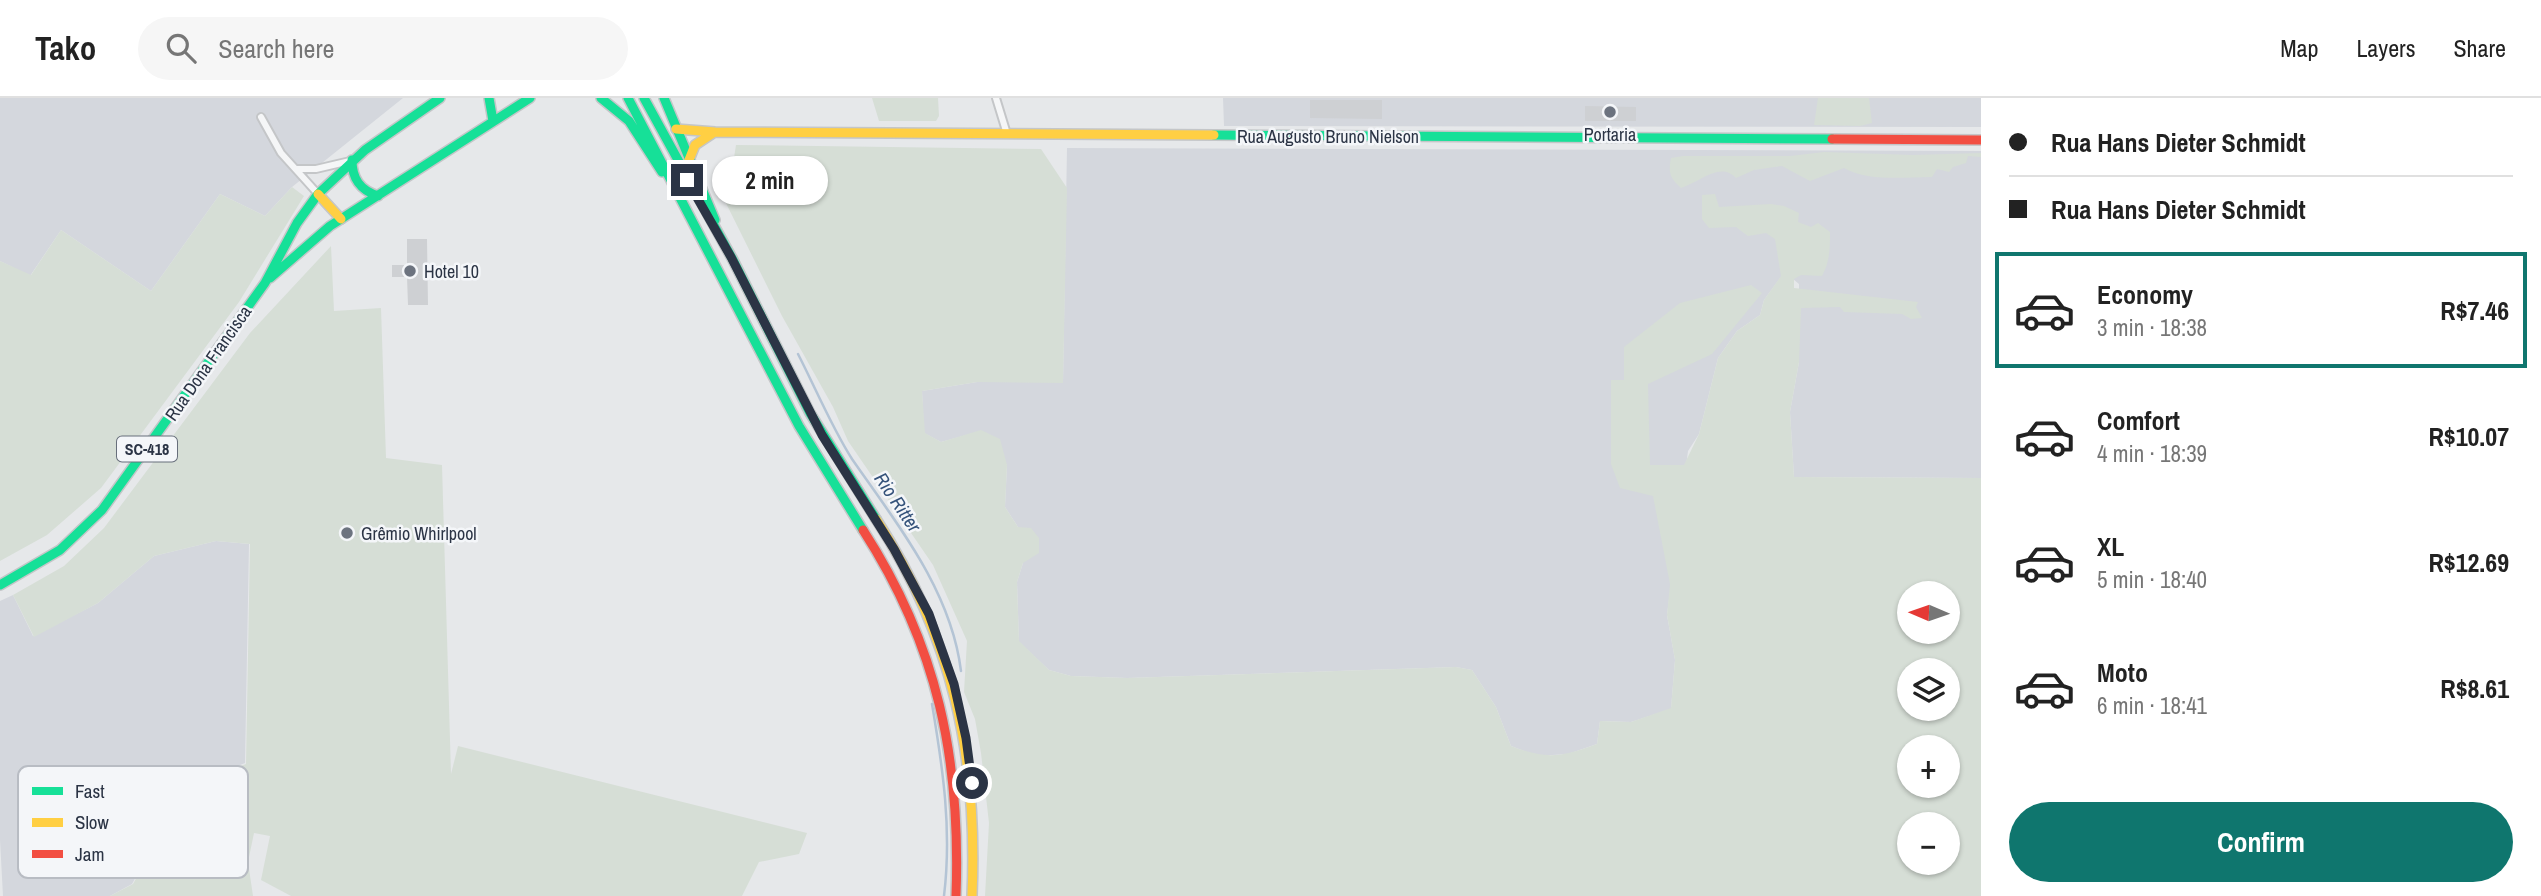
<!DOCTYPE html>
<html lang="en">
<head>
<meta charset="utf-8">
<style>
  :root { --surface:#fff; --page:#f6f6f6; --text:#222; --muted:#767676; --line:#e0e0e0; --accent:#0f766e }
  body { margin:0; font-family:"Archivo Narrow",sans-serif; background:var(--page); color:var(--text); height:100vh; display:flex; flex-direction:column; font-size:26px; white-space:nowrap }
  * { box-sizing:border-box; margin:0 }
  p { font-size:23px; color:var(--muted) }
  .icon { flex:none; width:38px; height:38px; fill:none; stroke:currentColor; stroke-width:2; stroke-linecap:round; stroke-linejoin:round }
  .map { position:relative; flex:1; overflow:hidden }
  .side { display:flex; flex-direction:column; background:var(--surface); width:560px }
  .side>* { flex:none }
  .guide { display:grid; align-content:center; height:154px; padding:0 28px; background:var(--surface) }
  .needle { width:46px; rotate:272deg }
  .controls { position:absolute; left:1897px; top:483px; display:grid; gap:14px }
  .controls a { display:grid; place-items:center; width:63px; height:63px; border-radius:50%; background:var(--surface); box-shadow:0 2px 5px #0004; font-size:35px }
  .end { position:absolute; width:32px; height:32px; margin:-16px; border:9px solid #2b3445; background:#fff; box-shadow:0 0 0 4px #fff }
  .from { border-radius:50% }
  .bubble { position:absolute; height:49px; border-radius:24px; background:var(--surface); box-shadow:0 2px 5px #0004; font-size:23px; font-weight:800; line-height:49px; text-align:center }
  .guide b { display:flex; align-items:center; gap:24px; height:66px; font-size:26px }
  .guide b+b { border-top:2px solid var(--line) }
  .guide i { width:18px; height:18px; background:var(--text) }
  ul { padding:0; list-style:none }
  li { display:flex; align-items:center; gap:21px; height:116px; margin:0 14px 10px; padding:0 14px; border:4px solid transparent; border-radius:0px }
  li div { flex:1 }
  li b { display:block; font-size:26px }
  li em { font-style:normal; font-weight:800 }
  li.current { border-color:var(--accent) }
  li>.icon { width:63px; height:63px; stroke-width:1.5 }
  .cta { display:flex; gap:14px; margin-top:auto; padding:14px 28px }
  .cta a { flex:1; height:80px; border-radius:42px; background:var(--accent); color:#fff; font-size:28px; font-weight:800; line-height:80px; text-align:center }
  header { display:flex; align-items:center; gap:42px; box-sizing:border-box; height:98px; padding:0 35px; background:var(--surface); border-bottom:2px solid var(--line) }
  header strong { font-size:33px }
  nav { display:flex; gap:38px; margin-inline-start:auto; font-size:24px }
  .search { width:490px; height:63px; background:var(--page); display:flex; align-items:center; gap:18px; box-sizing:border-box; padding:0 24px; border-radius:38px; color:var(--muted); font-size:26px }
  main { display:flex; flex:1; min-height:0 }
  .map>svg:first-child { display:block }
  .built { fill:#d4d7dd }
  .green { fill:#d6ded6; fill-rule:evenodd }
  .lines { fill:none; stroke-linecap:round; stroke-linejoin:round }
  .stream { stroke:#b4c4d5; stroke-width:2.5 }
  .building { fill:#ced0d3 }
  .street-casing { stroke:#c4c6c8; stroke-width:10 }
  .fast-casing { stroke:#c4c6c8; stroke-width:12 }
  .slow-casing { stroke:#c4c6c8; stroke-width:12 }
  .jam-casing { stroke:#c4c6c8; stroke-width:12 }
  .street { stroke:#f5f6f7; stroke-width:6 }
  .fast { stroke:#16e098; stroke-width:9 }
  .slow { stroke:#ffcf43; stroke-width:9 }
  .jam { stroke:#f24e42; stroke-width:9 }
  .route { stroke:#2b3445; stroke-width:9 }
  .poi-dot { fill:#6c737f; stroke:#f4f6f9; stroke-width:2.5 }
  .labels { text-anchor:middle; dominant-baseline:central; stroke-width:5; stroke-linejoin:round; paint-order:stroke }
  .shield { fill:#f4f6f9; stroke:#676e7b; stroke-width:2 }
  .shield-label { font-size:16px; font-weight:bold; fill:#2b3445 }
  .poi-label { font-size:18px; fill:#2b3445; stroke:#f4f6f9; text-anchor:start }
  .street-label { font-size:18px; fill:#2b3445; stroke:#f4f6f9 }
  .water-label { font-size:19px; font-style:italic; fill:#34527a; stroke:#f4f6f9 }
  .key { fill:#f4f6f9; stroke:#b8bcc3; stroke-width:2 }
  .key-label { font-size:19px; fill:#2b3445 }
</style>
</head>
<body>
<header>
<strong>Tako</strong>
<div class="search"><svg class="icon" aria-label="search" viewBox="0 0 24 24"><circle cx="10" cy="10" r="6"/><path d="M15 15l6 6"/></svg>Search here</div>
<nav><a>Map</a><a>Layers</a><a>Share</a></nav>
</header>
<main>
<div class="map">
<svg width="1981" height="798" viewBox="0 0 1981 798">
  <rect width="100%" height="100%" fill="#e6e8ea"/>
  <path class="built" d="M0,0H403L292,89L265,118L220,96L151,193L61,132L30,178L0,163Z
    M1223,0H1981V29L1224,28Z
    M1067,50L1981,53V380L1794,379L1790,314L1799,264V186L1793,181L1781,179L1764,202L1760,217L1737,233L1718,260L1699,336L1688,353L1667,517L1675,562L1671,611L1631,624L1600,623L1597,646L1568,656L1537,658L1511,648L1496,609L1472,572L1456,569L1127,580L1071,578L1049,572L1019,544L1017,484L1023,465L1018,429L1005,409L1007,367L981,333L941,344L924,335L922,293L977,284H1063Z
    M216,443L249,446L245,665L186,689L132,786L110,798H3L0,742V503L13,497L33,538L98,505L154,458Z"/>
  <path class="green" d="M872,0H938L939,18L936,23H879Z
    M1818,0H1869L1872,25L1860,28L1814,27Z
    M736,47L1041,51L1067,90L1063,285L977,284L922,293L925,335L941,344L981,332L1000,341L1007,367L1005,409L1018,429L1031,430L1039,440V455L1023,465L1017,484L1019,543L1049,572L1071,578L1127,580L1456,569L1472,572L1496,609L1511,648C1547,662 1561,659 1597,646L1600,623L1631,624L1671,610L1675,562L1667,517L1670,486L1653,398L1620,390L1611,366V282H1624V249L1680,205L1751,187L1762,195L1712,256L1648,286L1650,367H1684L1699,336L1718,260L1737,233L1760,217L1764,202L1781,178L1775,141L1766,135L1748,138L1736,129L1709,130L1702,121V97L1715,96L1719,109L1771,106L1784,108L1799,115L1798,124L1811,129L1818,125L1830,134C1830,149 1830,164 1822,178L1801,177L1794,181V190L1918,204L1916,209L1922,220L1911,221L1902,216L1844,214L1840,209L1801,210L1799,264L1790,314L1794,379L1981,380V798H985L989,725L981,655L975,621L964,594L967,543L933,467L848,343L833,309L782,218L717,87L731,79ZM1909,495H1948V534H1909ZM1909,572H1948V611H1909ZM1909,649H1948V688H1909ZM1909,726H1948V765H1909Z
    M1824,54L1913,57L1981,55V59L1968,58L1966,65L1953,69L1949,74L1937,71L1932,79C1904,79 1869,84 1844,70L1810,83L1782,68L1754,72L1736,80C1720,63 1700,84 1681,90C1670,80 1668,75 1671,60L1683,58H1790Z
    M292,89L304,98L239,204L101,390L47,437L0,463V163L31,177L61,132L151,193L220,96L265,118Z
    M331,148L334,213L381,210L386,360L442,367L451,676L458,648L807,735L799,756L759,764L742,798H291L261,782L270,738L254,735L248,764L253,798H110L133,786L186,689L246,666L250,446L216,443L154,458L98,505L34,539L13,497L64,468L104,430L250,235Z"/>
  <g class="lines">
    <path class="stream" d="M798,256C815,289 832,330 852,361C897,426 951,492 961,573
      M932,606C943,671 952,732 944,798"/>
  </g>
  <path class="building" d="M1310,2H1382V21L1310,20Z
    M1585,8L1636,9V23H1585Z
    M407,141H427L428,207H408L407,179H392V167H407Z"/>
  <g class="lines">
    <defs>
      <path id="street" d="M996,0L1007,36
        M261,19L281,55L318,96
        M296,71H316L350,63"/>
      <path id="fast" d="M489,0L493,23
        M601,0L629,23L662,74
        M628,0L799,328L863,432
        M644,0L733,162L810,315L876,421
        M664,0L715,122
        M1214,37L1832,41
        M352,62C352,81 360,92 378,98
        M270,180L330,128L530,0
        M0,487L60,452L102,412L265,185L297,125L318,96L365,52L440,0"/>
      <path id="slow" d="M676,31L715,34L1214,37
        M689,62L695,47L713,35
        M318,96L341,121
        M876,421C953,540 978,658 972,798"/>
      <path id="jam" d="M1832,41L1981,42
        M863,432C938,548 961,662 956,798"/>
    </defs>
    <use href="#street" class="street-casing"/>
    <use href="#fast" class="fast-casing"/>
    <use href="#slow" class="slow-casing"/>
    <use href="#jam" class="jam-casing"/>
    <use href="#street" class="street"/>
    <use href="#fast" class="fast"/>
    <use href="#slow" class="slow"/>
    <use href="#jam" class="jam"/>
  </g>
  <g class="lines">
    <path class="route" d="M687,82L731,159L822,337L894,451L929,516L954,586L966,640L972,685"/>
  </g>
  <g class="poi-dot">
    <circle cx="1610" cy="14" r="7"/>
    <circle cx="410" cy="173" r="7"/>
    <circle cx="347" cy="435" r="7"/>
  </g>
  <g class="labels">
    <rect class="shield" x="117" y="338.5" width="60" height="25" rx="5"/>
    <g class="shield-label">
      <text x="147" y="351">SC-418</text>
    </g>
    <g class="poi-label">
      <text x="1610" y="36" text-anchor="middle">Portaria</text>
      <text x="424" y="173">Hotel 10</text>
      <text x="361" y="435">Grêmio Whirlpool</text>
    </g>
    <g class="street-label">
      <text x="1328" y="38">Rua Augusto Bruno Nielson</text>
      <text transform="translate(208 265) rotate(-55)">Rua Dona Francisca</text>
    </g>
    <g class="water-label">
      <text transform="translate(898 404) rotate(56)">Rio Ritter</text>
    </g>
  </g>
  <rect x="18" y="668" width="230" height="112" rx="10" class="key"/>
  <rect x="32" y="689" width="31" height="8" fill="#16e098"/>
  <rect x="32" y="720" width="31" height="9" fill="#ffcf43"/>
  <rect x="32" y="752" width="31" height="8" fill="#f24e42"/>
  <g class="key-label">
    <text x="75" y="700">Fast</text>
    <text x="75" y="731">Slow</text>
    <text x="75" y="763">Jam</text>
  </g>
</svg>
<div class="controls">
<a><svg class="needle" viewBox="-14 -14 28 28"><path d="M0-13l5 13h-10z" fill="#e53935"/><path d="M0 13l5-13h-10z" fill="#767676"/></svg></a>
<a><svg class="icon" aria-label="layers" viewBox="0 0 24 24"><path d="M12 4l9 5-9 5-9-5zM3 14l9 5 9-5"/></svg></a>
<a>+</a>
<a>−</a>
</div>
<i class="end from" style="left:972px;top:685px"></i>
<i class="end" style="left:687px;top:82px"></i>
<div class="bubble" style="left:712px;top:58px;width:116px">2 min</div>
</div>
<section class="side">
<div class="guide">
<b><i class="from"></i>Rua Hans Dieter Schmidt</b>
<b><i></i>Rua Hans Dieter Schmidt</b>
</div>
<ul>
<li class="current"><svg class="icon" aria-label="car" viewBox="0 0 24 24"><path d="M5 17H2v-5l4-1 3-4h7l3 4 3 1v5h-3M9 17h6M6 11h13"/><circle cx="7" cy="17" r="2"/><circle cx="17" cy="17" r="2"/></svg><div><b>Economy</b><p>3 min · 18:38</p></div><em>R$7.46</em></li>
<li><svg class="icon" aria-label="car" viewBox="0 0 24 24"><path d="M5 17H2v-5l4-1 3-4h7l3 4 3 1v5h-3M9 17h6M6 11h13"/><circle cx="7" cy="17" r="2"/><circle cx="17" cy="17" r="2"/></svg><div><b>Comfort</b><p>4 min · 18:39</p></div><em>R$10.07</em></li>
<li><svg class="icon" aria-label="car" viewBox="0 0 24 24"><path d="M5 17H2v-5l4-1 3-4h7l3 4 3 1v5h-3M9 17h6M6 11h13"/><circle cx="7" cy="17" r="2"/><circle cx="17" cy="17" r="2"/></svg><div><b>XL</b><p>5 min · 18:40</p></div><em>R$12.69</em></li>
<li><svg class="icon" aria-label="car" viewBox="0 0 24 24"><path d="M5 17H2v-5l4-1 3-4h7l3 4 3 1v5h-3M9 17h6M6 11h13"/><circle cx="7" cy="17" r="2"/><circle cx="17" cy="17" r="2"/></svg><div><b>Moto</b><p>6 min · 18:41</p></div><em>R$8.61</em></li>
</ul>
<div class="cta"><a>Confirm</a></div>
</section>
</main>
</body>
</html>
